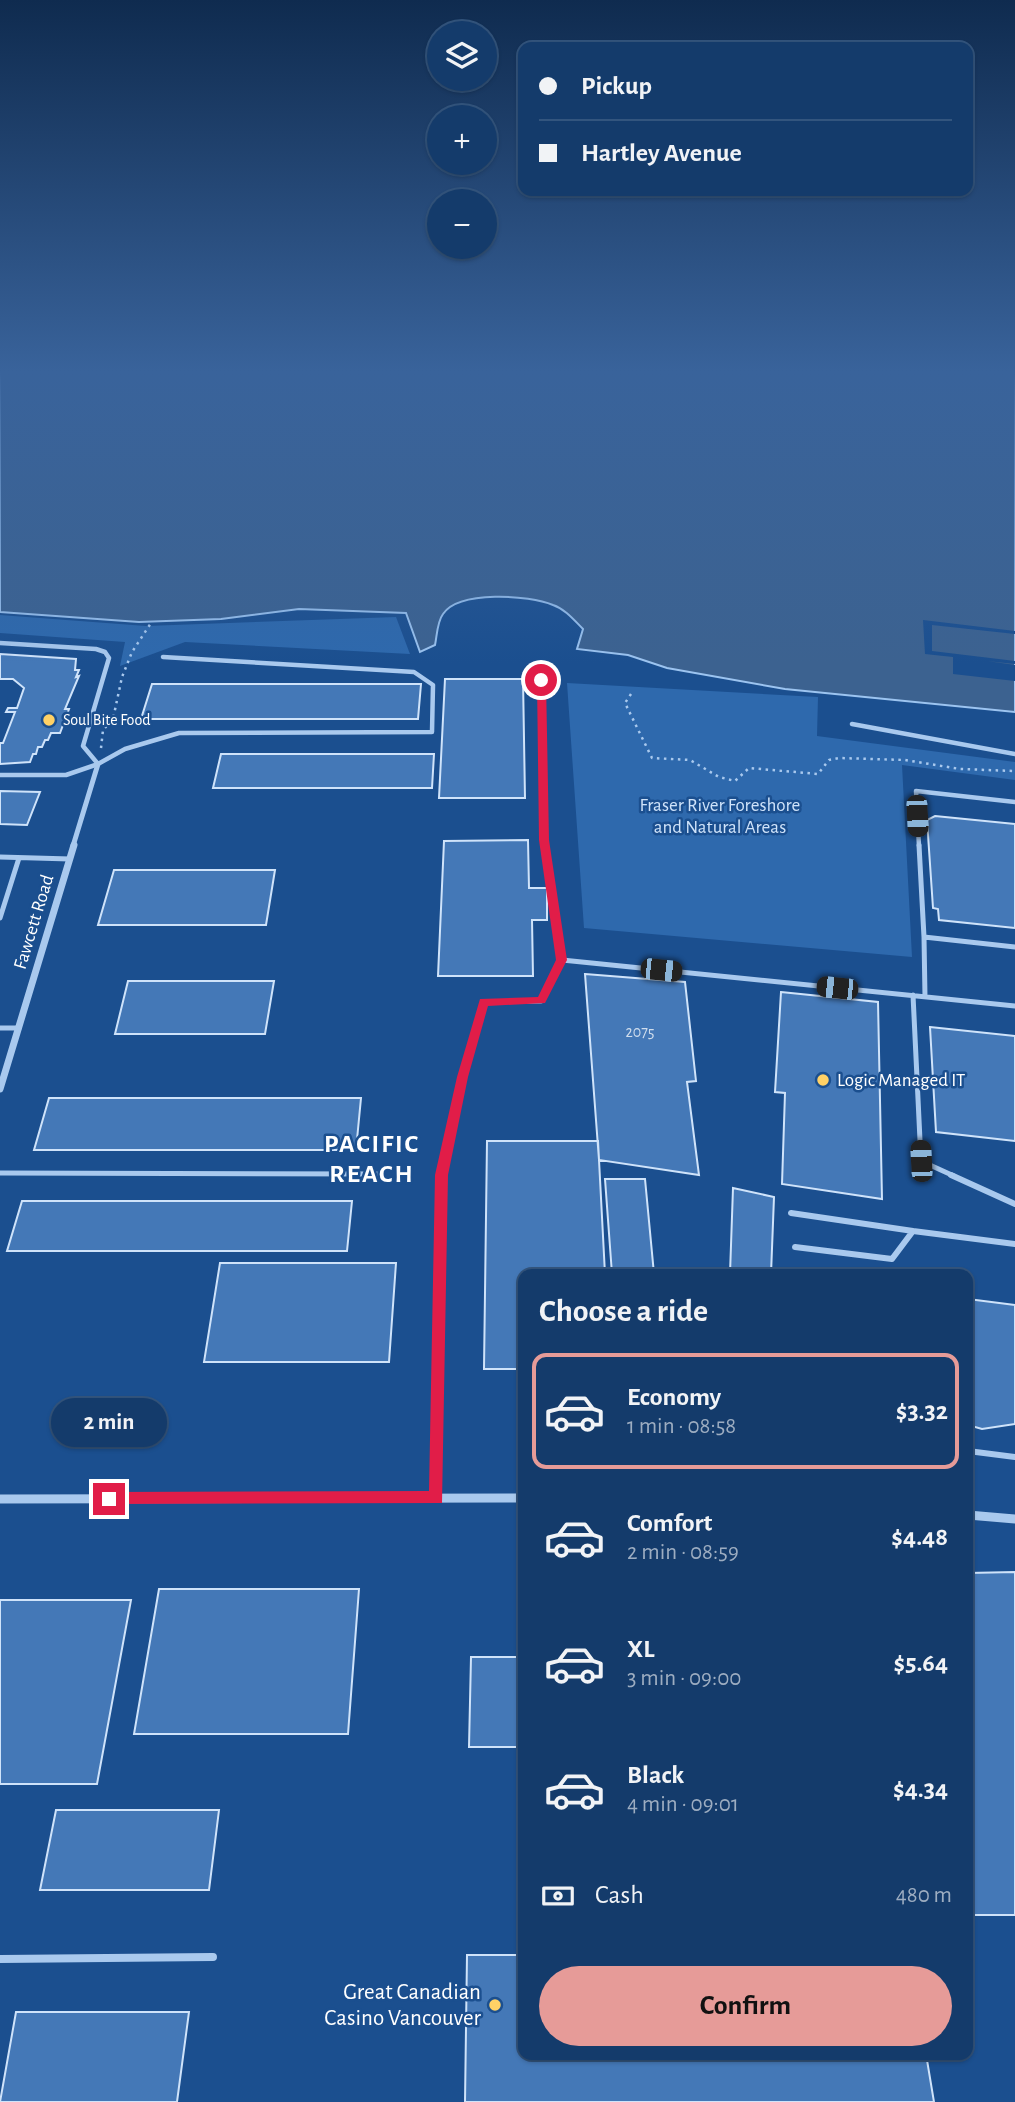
<!DOCTYPE html>
<html lang="en">
<head>
<meta charset="utf-8">
<style>
  :root { --surface:#143b6b; --page:#214673; --text:#f1f3f6; --muted:#9dadc1; --line:#33557e; --accent:#e69b98 }
  body { margin:0; font-family:"Alegreya Sans",sans-serif; background:var(--page); color:var(--text); height:100vh; display:flex; flex-direction:column; font-size:26px; white-space:nowrap }
  * { box-sizing:border-box; margin:0 }
  p { font-size:23px; color:var(--muted) }
  .icon { flex:none; width:38px; height:38px; fill:none; stroke:currentColor; stroke-width:2; stroke-linecap:round; stroke-linejoin:round }
  .map { position:relative; flex:1; overflow:hidden }
  .drawer { position:absolute; left:518px; top:1269px; width:455px; height:791px; display:flex; flex-direction:column; background:var(--surface); border-radius:14px; box-shadow:0 2px 5px #0004,0 0 0 2px var(--line) }
  .drawer>* { flex:none }
  .banner { position:absolute; left:518px; top:42px; width:455px; height:154px; border-radius:14px; box-shadow:0 2px 5px #0004,0 0 0 2px var(--line); display:grid; align-content:center; height:154px; padding:0 21px; background:var(--surface) }
  .buttons { position:absolute; left:427px; top:21px; display:grid; gap:14px }
  .buttons a { display:grid; place-items:center; width:70px; height:70px; border-radius:50%; background:var(--surface); box-shadow:0 2px 5px #0004,0 0 0 2px var(--line); font-size:35px }
  .end { position:absolute; width:32px; height:32px; margin:-16px; border:9px solid #e11d48; background:#fff; box-shadow:0 0 0 4px #fff }
  .from { border-radius:50% }
  .bubble { position:absolute; height:49px; border-radius:24px; background:var(--surface); box-shadow:0 2px 5px #0004,0 0 0 2px var(--line); font-size:23px; font-weight:700; line-height:49px; text-align:center }
  .car { position:absolute; width:21px; height:42px; margin:-21px -10px; border-radius:9px; box-shadow:0 0 5px 2px #0007; background:linear-gradient(#222 24%,#8ab4d8 0 40%,#222 0 76%,#8ab4d8 0 86%,#222 0) }
  .banner b { display:flex; align-items:center; gap:24px; height:66px; font-size:26px }
  .banner b+b { border-top:2px solid var(--line) }
  .banner i { width:18px; height:18px; background:var(--text) }
  ul { padding:0; list-style:none }
  li { display:flex; align-items:center; gap:21px; height:116px; margin:0 14px 10px; padding:0 7px; border:4px solid transparent; border-radius:14px }
  li div { flex:1 }
  li b { display:block; font-size:26px }
  li em { font-style:normal; font-weight:700 }
  li.current { border-color:var(--accent) }
  li>.icon { width:63px; height:63px; stroke-width:1.5 }
  h2 { padding:0 21px; font-size:32px; line-height:84px }
  .pay { display:flex; align-items:center; gap:18px; height:77px; padding:0 21px; font-size:26px }
  .pay p { margin-inline-start:auto }
  .button { display:flex; gap:14px; margin-top:auto; padding:14px 21px }
  .button a { flex:1; height:80px; border-radius:42px; background:var(--accent); color:#111; font-size:28px; font-weight:700; line-height:80px; text-align:center }
  .map>svg:first-child { display:block }
  .green { fill:#2e69ad }
  .water { fill:#3c6290; stroke:#9cc4f0; stroke-width:2 }
  .pier { fill:#1b4f8f }
  .building { fill:#4478b7; stroke:#cfe3fa; stroke-width:2 }
  .lines { fill:none; stroke-linecap:round; stroke-linejoin:round }
  .path { stroke:#a9c9ee; stroke-width:2.5; stroke-dasharray:2.5 4.5; stroke-linecap:butt }
  .lane-far3 { stroke:#a9c9ee; stroke-width:4.5 }
  .lane-far2 { stroke:#a9c9ee; stroke-width:5 }
  .lane-far1 { stroke:#a9c9ee; stroke-width:6 }
  .lane { stroke:#a9c9ee; stroke-width:8 }
  .street-far2 { stroke:#a9c9ee; stroke-width:5 }
  .street-far1 { stroke:#a9c9ee; stroke-width:7 }
  .street { stroke:#a9c9ee; stroke-width:9 }
  .route { fill:#e11d48 }
  .poi-dot { fill:#ffd166; stroke:#1b4f8f; stroke-width:2.5 }
  .labels { text-anchor:middle; dominant-baseline:central; stroke-width:5; stroke-linejoin:round; paint-order:stroke }
  .far-poi-label { font-size:16px; fill:#fff; stroke:#1b4f8f; text-anchor:start }
  .number-label { font-size:16px; fill:#d0dded }
  .park-label { font-size:19px; fill:#cfe3fa; stroke:#1b4f8f }
  .street-label { font-size:19px; fill:#fff; stroke:#1b4f8f }
  .poi-label { font-size:19px; fill:#fff; stroke:#1b4f8f; text-anchor:start }
  .near-poi-label { font-size:23px; fill:#fff; stroke:#1b4f8f; text-anchor:end }
  .district-label { font-size:26px; font-weight:bold; letter-spacing:2px; fill:#fff; stroke:#1b4f8f }
</style>
</head>
<body>
<div class="map">
<svg width="1015" height="2102" viewBox="0 0 1015 2102">
  <rect width="100%" height="100%" fill="#1b4f8f"/>
  <path class="green" d="M0,615L146,626L396,617L410,654L185,642L120,666L125,642L0,633Z
    M567,683L818,697L817,736L1015,762V780L902,765L912,957L584,928Z"/>
  <path class="water" d="M0,370H1015V712L785,689L667,668L628,655L577,649L583,629C574,620 565,609 553,605C529,595 459,590 443,614C437,622 437,636 435,645L420,652L406,613L299,609L221,619L139,622L0,612Z"/>
  <path class="pier" d="M923,620L1015,631V634L932,625V651L1015,661V664L987,661L1015,665V681L953,674V657L925,654Z"/>
  <path class="building" d="M0,654L76,659L75,670H79L76,677L79,676L65,709H69L60,733H51L48,740H45L42,747H38L36,754H33L30,762L0,764V743H3L15,712H6L8,708H17L24,688L13,679H0Z
    M445,679H523L525,798H439Z
    M152,684H421L418,719H141Z
    M221,754H434L432,788H213Z
    M0,791L40,792L27,825L0,824Z
    M935,816L1015,824V928L939,920L938,909L933,908L927,820Z
    M528,840L529,888H547V920H532L533,976H438L444,841Z
    M114,870H275L266,925H98Z
    M585,974L685,982L696,1081L687,1082L699,1175L599,1160Z
    M128,981H274L265,1034H115Z
    M781,992L878,1002L882,1199L782,1184L785,1093L775,1092Z
    M930,1027L1015,1036V1141L936,1132Z
    M49,1098H361L356,1150H34Z
    M487,1141H598L605,1274H523V1369H484Z
    M605,1179H645L654,1274H612Z
    M733,1188L774,1197L771,1274H730Z
    M22,1201H352L347,1251H7Z
    M220,1263H396L389,1362H204Z
    M968,1299L1015,1305V1424L982,1429L968,1425Z
    M1015,1572V1915H968V1573Z
    M159,1589H359L348,1734H134Z
    M0,1600H131L97,1784H0Z
    M471,1657H523V1747H469Z
    M56,1810H219L209,1890H40Z
    M467,1955H523V2054H926L934,2102H465Z
    M16,2012H189L177,2102H0Z"/>
  <g class="lines">
    <path class="path" d="M631,694L625,703L652,758L690,760L719,777L735,781L749,768L818,774L829,760L839,758L905,760L960,769L1015,771
      M101,748L103,730L113,719L122,677L132,652L151,623"/>
    <path class="lane-far3" d="M0,643L96,649L105,652L109,658L83,746L98,764
      M541,680L545,846
      M852,724L1015,754
      M0,775H66L98,764L125,749L179,733L432,732L433,685L414,672L163,657
      M919,846L916,791L1015,802"/>
    <path class="lane-far2" d="M545,845L562,960L1015,1006
      M919,845L924,937
      M0,857L70,859
      M0,918L19,858
      M913,995L921,1161L954,1176
      M925,997L924,937L1015,947
      M0,1028H19
      M0,1173L380,1174
      M441,1176L462,1077L484,1002L541,1001L562,960"/>
    <path class="lane-far1" d="M951,1175L1015,1204
      M791,1213L913,1231
      M795,1247L892,1259L913,1231L1015,1244
      M968,1451L1015,1457
      M436,1498L441,1175"/>
    <path class="lane" d="M0,1959L213,1957"/>
    <path class="street-far2" d="M73,846L98,764"/>
    <path class="street-far1" d="M0,1089L74,845"/>
    <path class="street" d="M0,1499L523,1498
      M968,1515L1015,1519"/>
  </g>
  <linearGradient id="sky" x2="0" y2="1"><stop stop-color="#0f2b4f"/><stop offset="0.56" stop-color="#39639b"/><stop offset="1" stop-color="#39639b" stop-opacity="0"/></linearGradient>
  <rect width="1015" height="664" fill="url(#sky)"/>
  <path class="route" d="M541,678L546,680L549,840L567,960L545,1003L488,1006L468,1077L448,1175L442,1503L104,1504L102,1499L109,1492L429,1491L435,1175L457,1077L480,999L538,997L556,960L539,840L537,680Z"/>
  <g class="poi-dot">
    <circle cx="49" cy="720" r="7"/>
    <circle cx="823" cy="1080" r="7"/>
    <circle cx="495" cy="2005" r="7"/>
  </g>
  <g class="labels">
    <g class="far-poi-label">
      <text x="63" y="720">Soul Bite Food</text>
    </g>
    <g class="number-label">
      <text x="640" y="1032">2075</text>
    </g>
    <g class="park-label">
      <text x="720" y="805">Fraser River Foreshore<tspan x="720" dy="22">and Natural Areas</tspan></text>
    </g>
    <g class="street-label">
      <text transform="translate(34 922) rotate(-73)">Fawcett Road</text>
    </g>
    <g class="poi-label">
      <text x="837" y="1080">Logic Managed IT</text>
    </g>
    <g class="near-poi-label">
      <text x="481" y="1992">Great Canadian<tspan x="481" dy="26">Casino Vancouver</tspan></text>
    </g>
    <g class="district-label">
      <text x="372" y="1144">PACIFIC<tspan x="372" dy="30">REACH</tspan></text>
    </g>
  </g>
</svg>
<div class="buttons">
<a><svg class="icon" aria-label="layers" viewBox="0 0 24 24"><path d="M12 4l9 5-9 5-9-5zM3 14l9 5 9-5"/></svg></a>
<a>+</a>
<a>−</a>
</div>
<i class="end from" style="left:541px;top:680px"></i>
<i class="end" style="left:109px;top:1499px"></i>
<div class="bubble" style="left:51px;top:1398px;width:116px">2 min</div>
<i class="car" style="left:917px;top:816px;rotate:177deg"></i>
<i class="car" style="left:661px;top:970px;rotate:96deg"></i>
<i class="car" style="left:837px;top:988px;rotate:276deg"></i>
<i class="car" style="left:921px;top:1161px;rotate:357deg"></i>
<div class="banner">
<b><i class="from"></i>Pickup</b>
<b><i></i>Hartley Avenue</b>
</div>
<section class="drawer">
<h2>Choose a ride</h2>
<ul>
<li class="current"><svg class="icon" aria-label="car" viewBox="0 0 24 24"><path d="M5 17H2v-5l4-1 3-4h7l3 4 3 1v5h-3M9 17h6M6 11h13"/><circle cx="7" cy="17" r="2"/><circle cx="17" cy="17" r="2"/></svg><div><b>Economy</b><p>1 min · 08:58</p></div><em>$3.32</em></li>
<li><svg class="icon" aria-label="car" viewBox="0 0 24 24"><path d="M5 17H2v-5l4-1 3-4h7l3 4 3 1v5h-3M9 17h6M6 11h13"/><circle cx="7" cy="17" r="2"/><circle cx="17" cy="17" r="2"/></svg><div><b>Comfort</b><p>2 min · 08:59</p></div><em>$4.48</em></li>
<li><svg class="icon" aria-label="car" viewBox="0 0 24 24"><path d="M5 17H2v-5l4-1 3-4h7l3 4 3 1v5h-3M9 17h6M6 11h13"/><circle cx="7" cy="17" r="2"/><circle cx="17" cy="17" r="2"/></svg><div><b>XL</b><p>3 min · 09:00</p></div><em>$5.64</em></li>
<li><svg class="icon" aria-label="car" viewBox="0 0 24 24"><path d="M5 17H2v-5l4-1 3-4h7l3 4 3 1v5h-3M9 17h6M6 11h13"/><circle cx="7" cy="17" r="2"/><circle cx="17" cy="17" r="2"/></svg><div><b>Black</b><p>4 min · 09:01</p></div><em>$4.34</em></li>
</ul>
<div class="pay"><svg class="icon" aria-label="cash" viewBox="0 0 24 24"><path d="M3 7h18v10H3z"/><circle cx="12" cy="12" r="2"/></svg>Cash<p>480 m</p></div>
<div class="button"><a>Confirm</a></div>
</section>
</div>
</body>
</html>
